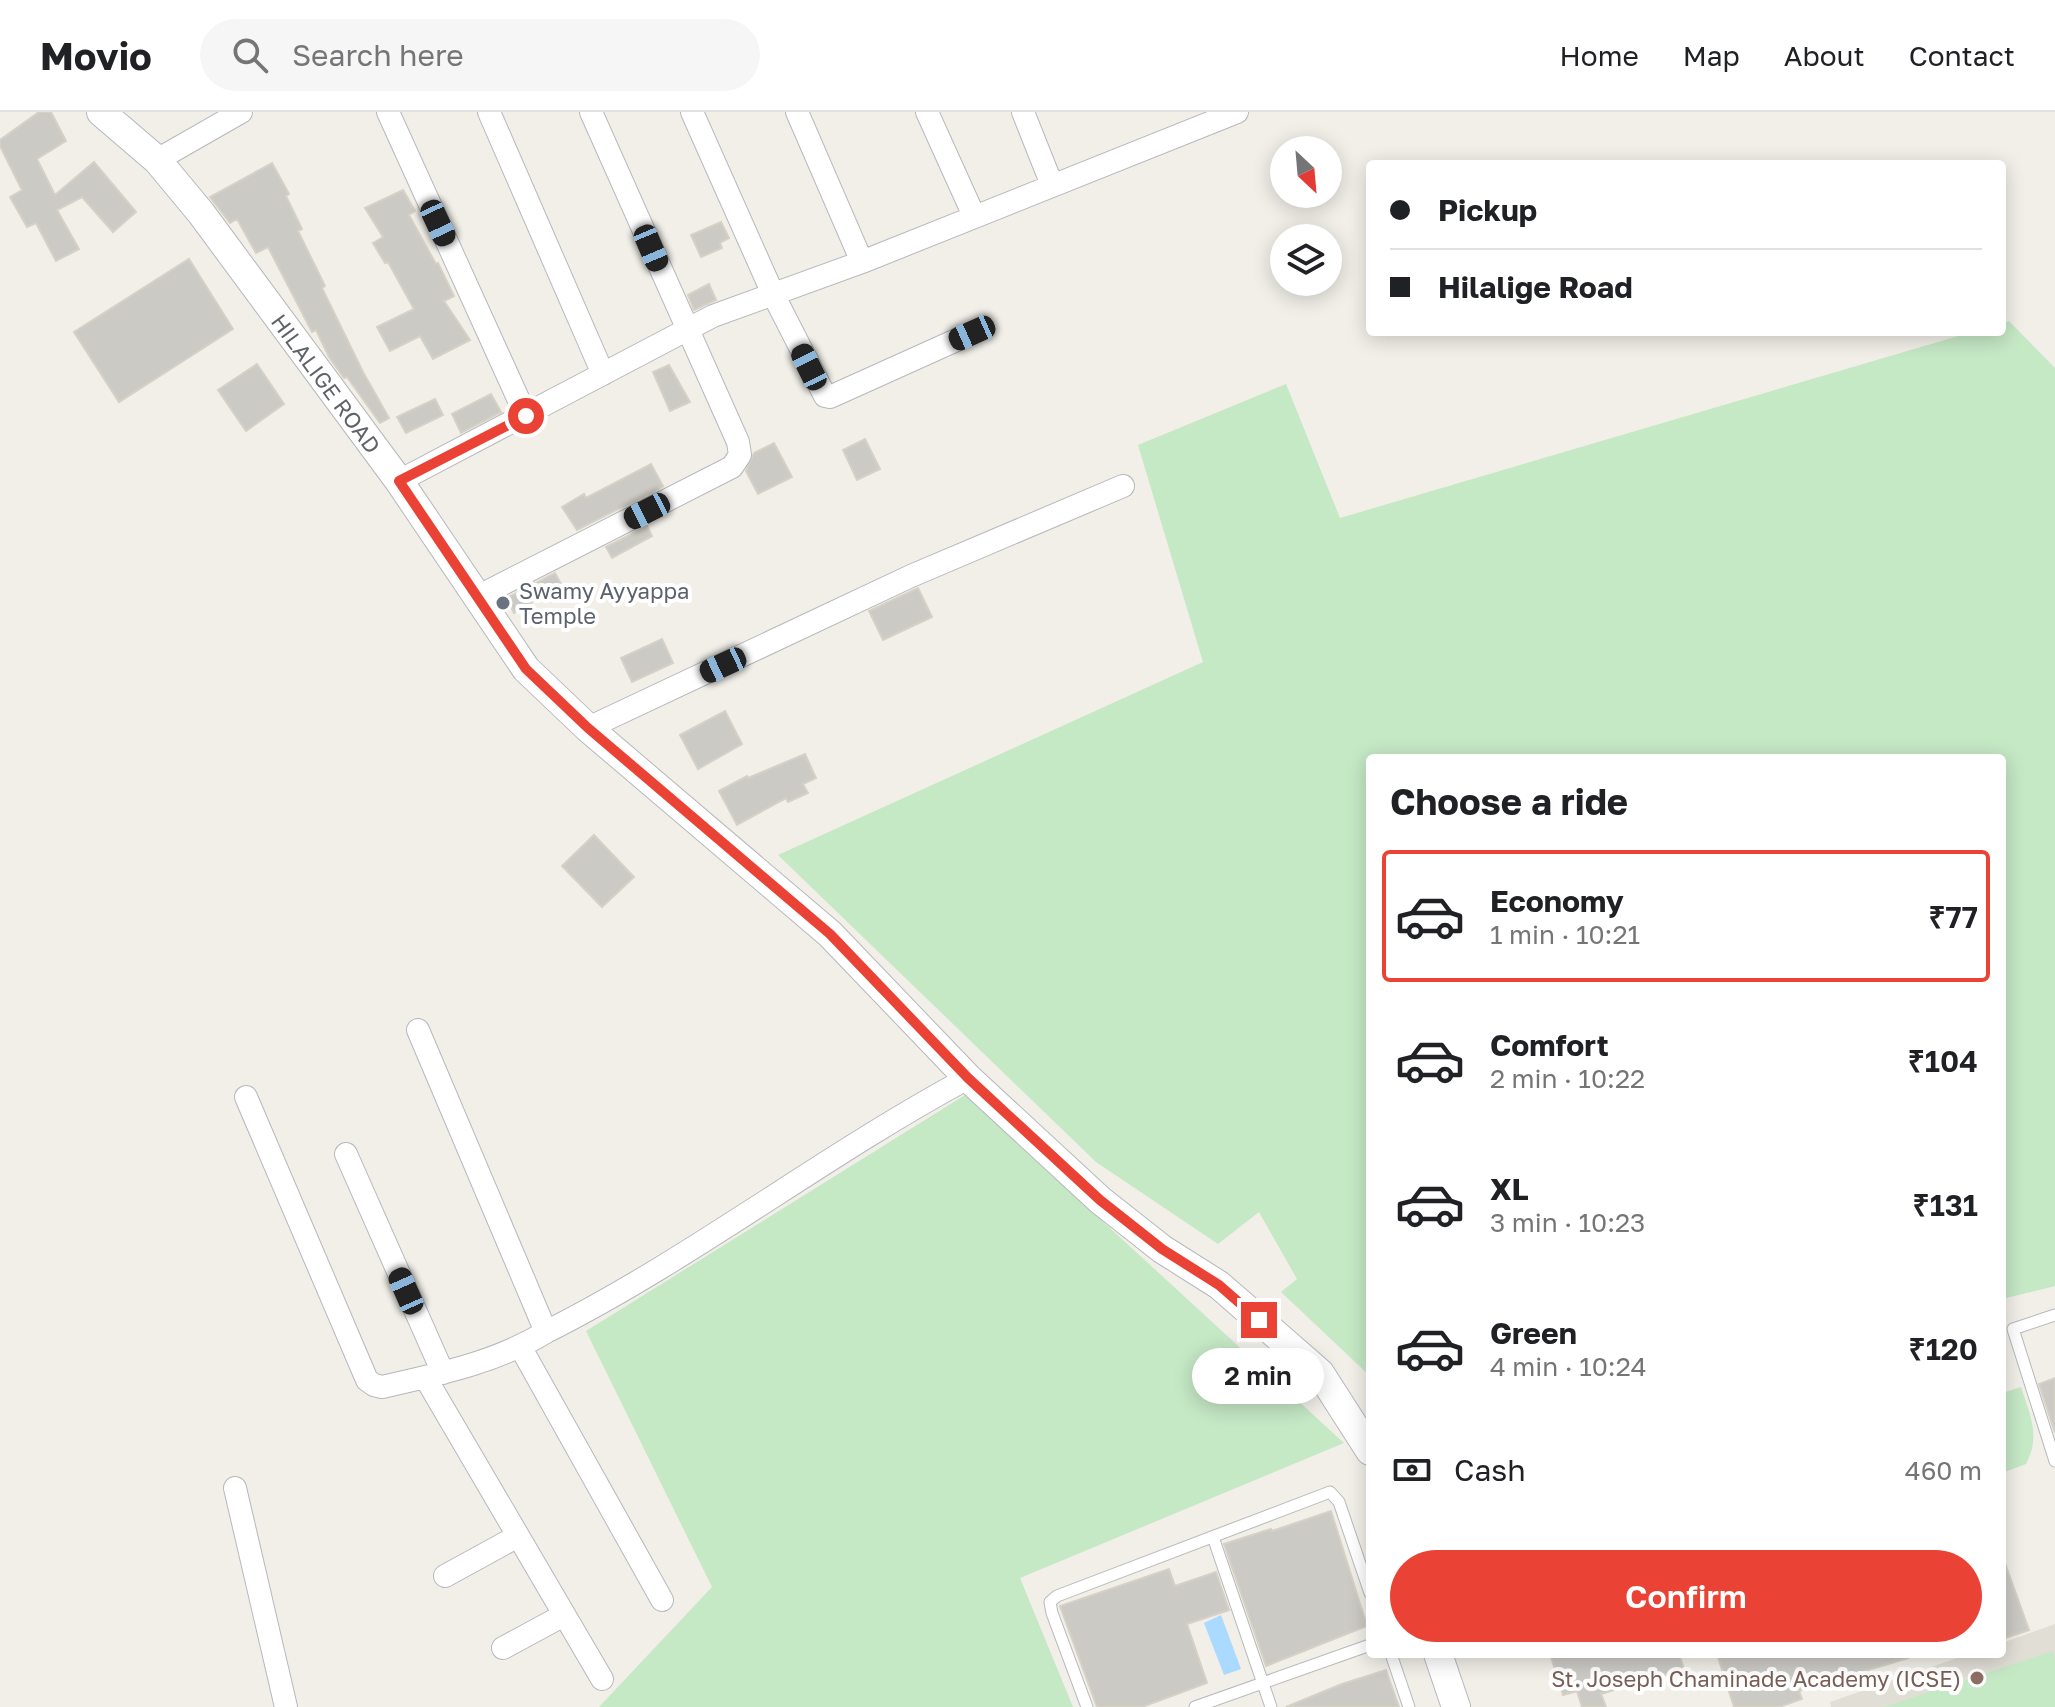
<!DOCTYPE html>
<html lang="en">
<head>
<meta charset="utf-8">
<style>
  :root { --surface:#fff; --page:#f6f6f6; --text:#202124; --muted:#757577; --line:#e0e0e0; --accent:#ea4335 }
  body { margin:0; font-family:"Golos Text",sans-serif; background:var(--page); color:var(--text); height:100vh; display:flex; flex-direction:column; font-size:30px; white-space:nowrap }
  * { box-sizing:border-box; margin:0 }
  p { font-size:26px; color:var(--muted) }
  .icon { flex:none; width:44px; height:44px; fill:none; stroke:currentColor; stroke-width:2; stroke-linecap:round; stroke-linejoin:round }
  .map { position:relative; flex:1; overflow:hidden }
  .details { position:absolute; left:1366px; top:642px; width:640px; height:904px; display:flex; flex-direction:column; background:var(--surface); border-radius:8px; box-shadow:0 4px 20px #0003 }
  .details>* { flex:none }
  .top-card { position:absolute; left:1366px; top:48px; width:640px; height:176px; border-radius:8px; box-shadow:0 4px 20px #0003; display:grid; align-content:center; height:176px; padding:0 24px; background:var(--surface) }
  .needle { width:52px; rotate:154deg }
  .fabs { position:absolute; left:1270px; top:24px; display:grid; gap:16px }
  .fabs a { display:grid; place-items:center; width:72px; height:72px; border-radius:50%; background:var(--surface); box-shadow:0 4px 20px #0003; font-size:40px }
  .end { position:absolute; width:36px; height:36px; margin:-18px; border:10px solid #ea4335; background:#fff; box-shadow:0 0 0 4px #fff }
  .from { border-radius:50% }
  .bubble { position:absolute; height:56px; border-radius:28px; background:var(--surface); box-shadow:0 4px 20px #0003; font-size:26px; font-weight:600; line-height:56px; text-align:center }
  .car { position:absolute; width:24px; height:48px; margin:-24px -12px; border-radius:10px; box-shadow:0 0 6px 2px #0007; background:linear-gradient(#222 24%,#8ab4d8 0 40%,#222 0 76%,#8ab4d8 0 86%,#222 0) }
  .top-card b { display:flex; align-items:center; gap:28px; height:76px; font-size:30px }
  .top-card b+b { border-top:2px solid var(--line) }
  .top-card i { width:20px; height:20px; background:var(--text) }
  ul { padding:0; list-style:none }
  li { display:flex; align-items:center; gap:24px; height:132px; margin:0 16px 12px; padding:0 8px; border:4px solid transparent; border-radius:8px }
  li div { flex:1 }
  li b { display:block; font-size:30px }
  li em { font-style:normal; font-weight:600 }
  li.active { border-color:var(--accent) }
  li>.icon { width:72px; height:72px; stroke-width:1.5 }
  h2 { padding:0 24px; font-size:36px; line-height:96px }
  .pay { display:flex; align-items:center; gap:20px; height:88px; padding:0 24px; font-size:30px }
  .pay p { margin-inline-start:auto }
  .primary-button { display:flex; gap:16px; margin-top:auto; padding:16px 24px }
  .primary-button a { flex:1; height:92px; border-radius:48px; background:var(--accent); color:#fff; font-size:32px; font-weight:600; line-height:92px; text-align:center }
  header { display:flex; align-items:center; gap:48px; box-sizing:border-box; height:112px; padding:0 40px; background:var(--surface); border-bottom:2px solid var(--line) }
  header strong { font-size:38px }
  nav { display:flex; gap:44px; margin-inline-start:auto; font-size:28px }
  .search { width:560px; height:72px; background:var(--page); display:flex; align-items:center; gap:20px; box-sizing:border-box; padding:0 28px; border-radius:44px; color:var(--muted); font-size:30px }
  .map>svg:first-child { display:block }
  .education { fill:#e1ded6 }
  .green { fill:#c5e8c5 }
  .water { fill:#aadaff }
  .building { fill:#cccac5; stroke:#d6d1c6; stroke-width:2 }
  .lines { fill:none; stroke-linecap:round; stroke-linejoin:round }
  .service-casing { stroke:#b5b8bc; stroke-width:13 }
  .minor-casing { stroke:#b5b8bc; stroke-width:24 }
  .tertiary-casing { stroke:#b5b8bc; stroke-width:30 }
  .service { stroke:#fff; stroke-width:11 }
  .minor { stroke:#fff; stroke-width:22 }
  .tertiary { stroke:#fff; stroke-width:28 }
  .route { stroke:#ea4335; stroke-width:10 }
  .worship-dot { fill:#6b7280; stroke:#fff; stroke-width:3 }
  .education-dot { fill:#8d6e63; stroke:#fff; stroke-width:3 }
  .labels { text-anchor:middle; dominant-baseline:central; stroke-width:8; stroke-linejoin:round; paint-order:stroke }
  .street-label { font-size:22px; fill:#5f6368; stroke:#fff }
  .worship-label { font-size:22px; fill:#5b616d; stroke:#fff; text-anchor:start }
  .education-label { font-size:22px; fill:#785e54; stroke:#fff; text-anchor:end }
</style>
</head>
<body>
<header>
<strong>Movio</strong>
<div class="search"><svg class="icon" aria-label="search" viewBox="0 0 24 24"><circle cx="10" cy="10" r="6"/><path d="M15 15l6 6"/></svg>Search here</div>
<nav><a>Home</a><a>Map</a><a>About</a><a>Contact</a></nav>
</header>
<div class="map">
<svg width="2055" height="1595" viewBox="0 0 2055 1595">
  <rect width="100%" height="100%" fill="#f1efe8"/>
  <path class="education" d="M2055,1512V1595H1831L1830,1590L1969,1542H2002V1531Z"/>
  <path class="green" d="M2009,209L2055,256V1174L2002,1187V646H1370V1264L1281,1180L1297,1167L1259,1100L1218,1132L1096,1050L778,743L1203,550L1138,333L1286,272L1340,406L1972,220H2002V211Z
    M965,983L1344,1331L1020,1466L1073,1595H599L712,1475L586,1219Z
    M2021,1275C2030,1303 2041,1324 2026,1352L2002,1361V1281Z
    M2053,1539L2055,1546V1595H1884Z"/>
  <path class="water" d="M1221,1503L1241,1557L1224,1563L1204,1511Z"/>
  <path class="building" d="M39,0H51L66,29L37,47L55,83L94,50L136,100L113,120L82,85L57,98L79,137L56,149L36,111L27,115L10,85L22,78L0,34V28Z
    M272,51L289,82L286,84L302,117L298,119L325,174L322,176L363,260L389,306L380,311L347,265L344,266L329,245L316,218L312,220L268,135L256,141L237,107L230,111L210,85Z
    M403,78L415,99L409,103L436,152L438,151L454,184L444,189L470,228L433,247L420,224L390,239L377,215L414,197L388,150L385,151L373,131L383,125L365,96Z
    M721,110L729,126L720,131L722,136L701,145L691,123Z
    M189,147L233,217L119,290L74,220Z
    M709,172L716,188L694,198L688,183Z
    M257,252L284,292L246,319L218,278Z
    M669,253L690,290L670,299L653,260Z
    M491,282L501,300L461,321L452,302Z
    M435,287L443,303L406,321L397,305Z
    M865,327L880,357L857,368L843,338Z
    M774,331L792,365L758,382L746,359L754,341Z
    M651,352L663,374L577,418L562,395L584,382L586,386Z
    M647,414L652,424L612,446L606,435Z
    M555,461L561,472L514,501L507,486Z
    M918,476L932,505L883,528L869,499Z
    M662,527L673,551L632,570L621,546Z
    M725,599L742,632L698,657L680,623Z
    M805,642L816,666L803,672L808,681L788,690L786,686L737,713L719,679L747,664L748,666Z
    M594,723L634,765L602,795L562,754Z
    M2055,1266V1321L2039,1272Z
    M1331,1399L1367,1514L1266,1554L1224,1432L1271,1417L1272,1419Z
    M2006,1454L2029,1518L2002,1527V1455Z
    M1169,1457L1175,1474L1216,1460L1229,1498L1187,1512L1207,1571L1142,1595H1097L1060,1494Z
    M1550,1542H1679L1684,1557L1601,1582L1606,1595H1582L1577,1579L1563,1583Z
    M1717,1542H1907L1908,1546L1799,1579L1802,1587L1779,1595H1734Z
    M1386,1558L1399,1595H1286L1342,1572Z"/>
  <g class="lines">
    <defs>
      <path id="service" d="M2055,1203L2013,1217L2055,1349
        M1213,1425L1271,1595
        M1391,1542L1409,1595
        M1087,1595L1052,1501L1050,1490L1057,1484L1330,1380L1339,1390L1370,1481
        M1195,1595L1370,1533"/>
      <path id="minor" d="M388,0L526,304
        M489,0L603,262
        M692,0L773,182L825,284L830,285L972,221
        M797,0L862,150
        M927,0L974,104
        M1023,0L1052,73
        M157,48L241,0
        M399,369L713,204L862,150L1237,0
        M477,485L732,355L740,343L738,330L591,0
        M588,616L911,464L1123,374
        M418,918L546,1220C693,1146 823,1044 968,966
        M246,985L367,1268L374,1273L382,1275C439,1262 495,1251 546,1220
        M346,1042L443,1261
        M521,1236L662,1488
        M425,1265L602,1567
        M235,1376L286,1595
        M445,1464L518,1424
        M503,1536L564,1503"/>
      <g id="tertiary">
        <path id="s1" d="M101,0L157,48L201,101L399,369L526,557L588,616L830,822L968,966L1100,1088L1162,1137L1219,1173L1320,1261L1370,1339"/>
        <path d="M1438,1542L1456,1595"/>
      </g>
    </defs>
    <use href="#service" class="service-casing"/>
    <use href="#minor" class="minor-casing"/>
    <use href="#tertiary" class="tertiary-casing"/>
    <use href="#service" class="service"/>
    <use href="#minor" class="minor"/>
    <use href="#tertiary" class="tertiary"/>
  </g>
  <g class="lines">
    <path class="route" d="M526,304L399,369L526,557L588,616L830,822L968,966L1100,1088L1162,1137L1219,1173L1259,1208"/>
  </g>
  <circle class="worship-dot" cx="503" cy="491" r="8"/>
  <circle class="education-dot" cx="1977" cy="1566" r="8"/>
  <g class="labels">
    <g class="street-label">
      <text stroke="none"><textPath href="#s1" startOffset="354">HILALIGE ROAD</textPath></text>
    </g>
    <g class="worship-label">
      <text x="519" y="478">Swamy Ayyappa<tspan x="519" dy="25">Temple</tspan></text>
    </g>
    <g class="education-label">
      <text x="1961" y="1566">St. Joseph Chaminade Academy (ICSE)</text>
    </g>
  </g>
</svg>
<div class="fabs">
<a><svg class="needle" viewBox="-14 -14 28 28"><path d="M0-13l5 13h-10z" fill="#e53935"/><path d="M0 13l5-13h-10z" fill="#757577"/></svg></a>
<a><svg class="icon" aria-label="layers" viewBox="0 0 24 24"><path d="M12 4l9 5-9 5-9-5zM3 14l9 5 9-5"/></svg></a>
</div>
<i class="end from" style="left:526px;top:304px"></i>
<i class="end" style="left:1259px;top:1208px"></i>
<div class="bubble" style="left:1192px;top:1236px;width:132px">2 min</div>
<i class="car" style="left:438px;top:111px;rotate:155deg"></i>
<i class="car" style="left:651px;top:136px;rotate:157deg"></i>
<i class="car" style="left:972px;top:221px;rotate:246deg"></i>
<i class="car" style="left:809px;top:255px;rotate:334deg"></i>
<i class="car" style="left:647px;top:399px;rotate:243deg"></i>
<i class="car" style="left:723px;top:553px;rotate:245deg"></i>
<i class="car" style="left:406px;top:1179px;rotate:336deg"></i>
<div class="top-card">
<b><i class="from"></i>Pickup</b>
<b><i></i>Hilalige Road</b>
</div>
<section class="details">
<h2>Choose a ride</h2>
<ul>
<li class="active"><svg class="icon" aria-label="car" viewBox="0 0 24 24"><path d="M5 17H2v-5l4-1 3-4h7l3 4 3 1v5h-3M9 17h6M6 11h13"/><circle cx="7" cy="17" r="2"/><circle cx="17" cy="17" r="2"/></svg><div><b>Economy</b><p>1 min · 10:21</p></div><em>₹77</em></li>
<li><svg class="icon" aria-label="car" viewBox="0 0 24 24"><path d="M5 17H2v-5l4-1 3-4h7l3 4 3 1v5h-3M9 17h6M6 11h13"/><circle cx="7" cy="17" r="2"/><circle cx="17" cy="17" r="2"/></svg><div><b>Comfort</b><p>2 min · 10:22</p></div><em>₹104</em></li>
<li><svg class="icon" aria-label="car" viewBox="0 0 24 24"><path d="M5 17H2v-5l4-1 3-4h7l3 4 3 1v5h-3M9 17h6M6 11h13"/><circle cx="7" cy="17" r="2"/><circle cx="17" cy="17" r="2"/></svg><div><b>XL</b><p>3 min · 10:23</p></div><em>₹131</em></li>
<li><svg class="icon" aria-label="car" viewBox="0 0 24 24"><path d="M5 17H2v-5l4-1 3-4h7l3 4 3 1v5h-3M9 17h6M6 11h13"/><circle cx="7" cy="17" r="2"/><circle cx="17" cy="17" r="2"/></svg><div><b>Green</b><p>4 min · 10:24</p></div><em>₹120</em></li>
</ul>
<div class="pay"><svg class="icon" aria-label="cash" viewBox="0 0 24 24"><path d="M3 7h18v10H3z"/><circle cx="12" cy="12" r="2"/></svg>Cash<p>460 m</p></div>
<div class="primary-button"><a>Confirm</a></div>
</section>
</div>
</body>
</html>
